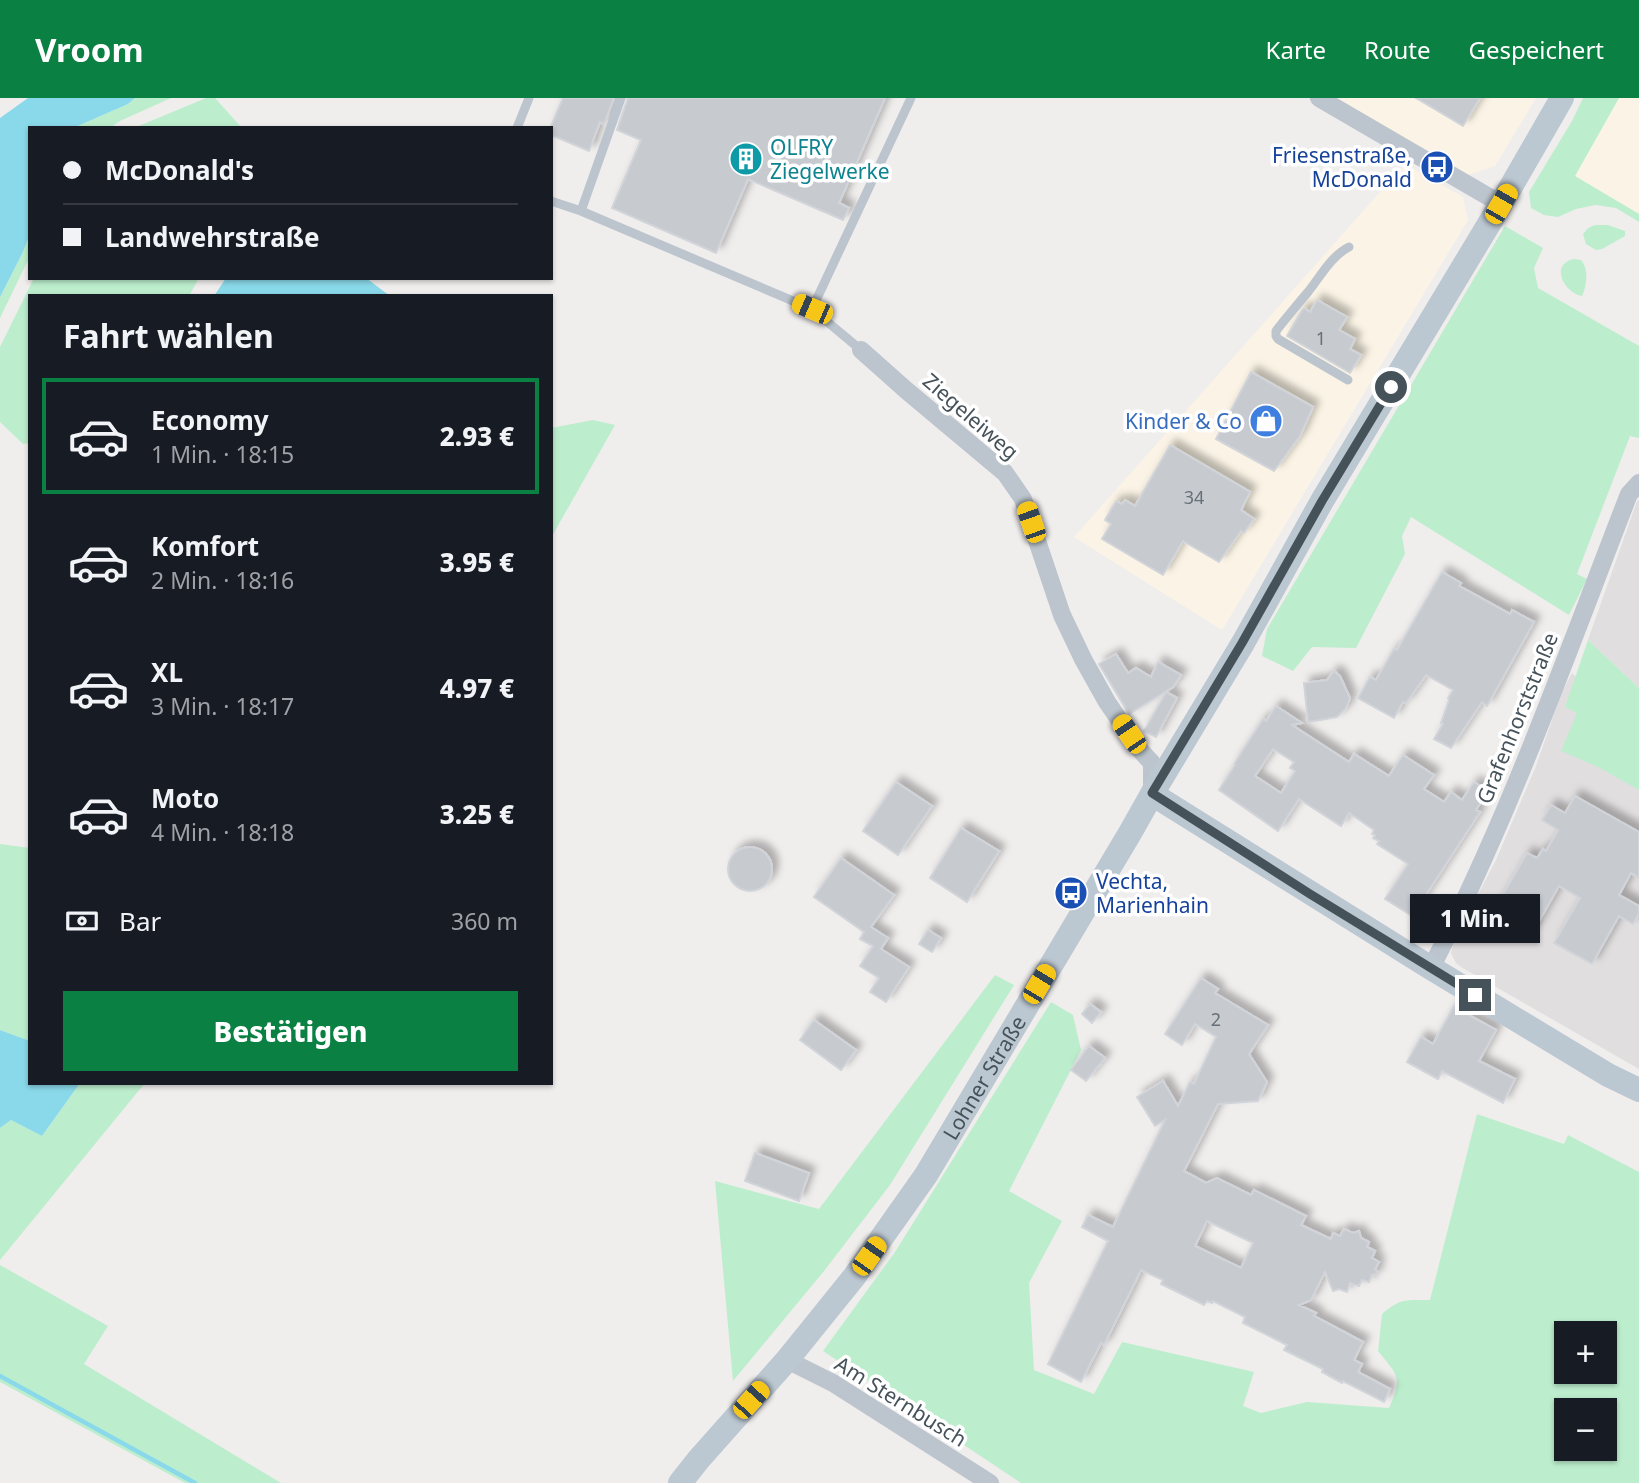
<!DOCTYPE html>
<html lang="de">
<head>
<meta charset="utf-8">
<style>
  :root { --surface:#171b24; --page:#242831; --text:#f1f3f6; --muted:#9ea1a6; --line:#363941; --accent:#0b8043 }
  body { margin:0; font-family:"Noto Sans",sans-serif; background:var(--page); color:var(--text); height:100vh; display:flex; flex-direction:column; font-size:26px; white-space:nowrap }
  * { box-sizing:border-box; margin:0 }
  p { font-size:23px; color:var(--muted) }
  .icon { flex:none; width:38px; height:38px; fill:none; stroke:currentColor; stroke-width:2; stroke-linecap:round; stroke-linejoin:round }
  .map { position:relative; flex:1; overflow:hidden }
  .side { position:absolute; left:28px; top:196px; width:525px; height:791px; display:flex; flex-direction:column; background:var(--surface); border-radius:0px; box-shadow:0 2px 5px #0004 }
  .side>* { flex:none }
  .guide { position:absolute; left:28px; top:28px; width:525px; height:154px; border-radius:0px; box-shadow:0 2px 5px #0004; display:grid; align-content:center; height:154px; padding:0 35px; background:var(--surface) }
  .fabs { position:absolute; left:1554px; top:1223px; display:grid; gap:14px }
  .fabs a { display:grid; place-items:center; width:63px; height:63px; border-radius:0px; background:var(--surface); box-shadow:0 2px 5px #0004; font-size:35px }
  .end { position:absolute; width:32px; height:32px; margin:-16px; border:9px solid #46525a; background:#fff; box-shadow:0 0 0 4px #fff }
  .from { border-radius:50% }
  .bubble { position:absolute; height:49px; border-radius:0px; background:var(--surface); box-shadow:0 2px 5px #0004; font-size:23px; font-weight:800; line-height:49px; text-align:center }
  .car { position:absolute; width:21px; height:42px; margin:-21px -10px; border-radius:9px; box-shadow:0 0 5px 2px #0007; background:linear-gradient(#f5c518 24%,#345 0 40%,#f5c518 0 76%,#345 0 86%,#f5c518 0) }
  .guide b { display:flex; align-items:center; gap:24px; height:66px; font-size:26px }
  .guide b+b { border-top:2px solid var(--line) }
  .guide i { width:18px; height:18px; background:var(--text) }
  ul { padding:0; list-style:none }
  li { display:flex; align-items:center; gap:21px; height:116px; margin:0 14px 10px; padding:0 21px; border:4px solid transparent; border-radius:0px }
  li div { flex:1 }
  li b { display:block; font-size:26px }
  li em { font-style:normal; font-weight:800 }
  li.active { border-color:var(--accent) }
  li>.icon { width:63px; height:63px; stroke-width:1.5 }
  h2 { padding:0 35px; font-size:32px; line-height:84px }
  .pay { display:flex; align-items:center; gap:18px; height:77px; padding:0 35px; font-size:26px }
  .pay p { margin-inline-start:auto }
  .cta { display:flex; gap:14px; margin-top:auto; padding:14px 35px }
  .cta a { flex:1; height:80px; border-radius:0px; background:var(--accent); color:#fff; font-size:28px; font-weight:800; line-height:80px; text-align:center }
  header { display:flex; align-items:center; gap:42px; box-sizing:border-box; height:98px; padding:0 35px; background:var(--accent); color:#fff }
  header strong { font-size:33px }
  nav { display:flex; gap:38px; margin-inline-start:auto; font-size:24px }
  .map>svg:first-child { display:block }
  .commercial { fill:#fbf4e6 }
  .education { fill:#e1dedf }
  .green { fill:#bceecd; fill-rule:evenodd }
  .water { fill:#8ad9ea }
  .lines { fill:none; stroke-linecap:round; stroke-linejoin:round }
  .stream { stroke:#8ad9ea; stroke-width:4.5 }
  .building { fill:#c7cbd0; stroke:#d1d4d9; stroke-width:2; fill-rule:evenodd; filter:url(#shadow) }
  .lane { stroke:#bcc5cd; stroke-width:9 }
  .street { stroke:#bcc5cd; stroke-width:18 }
  .secondary { stroke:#bbc7d1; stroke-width:24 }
  .route { stroke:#46525a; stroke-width:9 }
  .labels { text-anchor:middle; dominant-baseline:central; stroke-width:7; stroke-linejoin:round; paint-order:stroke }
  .number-label { font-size:18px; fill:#667078 }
  .culture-label { font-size:21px; fill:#0d838f; stroke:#fff; text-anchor:start }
  .transit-label { font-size:21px; fill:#164399; stroke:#fff; text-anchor:end }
  .street-label { font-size:21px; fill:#46525a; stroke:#fff }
  .shop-label { font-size:21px; fill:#366cbe; stroke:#fff; text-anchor:end }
</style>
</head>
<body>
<header>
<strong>Vroom</strong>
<nav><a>Karte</a><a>Route</a><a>Gespeichert</a></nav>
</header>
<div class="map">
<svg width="1639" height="1385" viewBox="0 0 1639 1385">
  <defs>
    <filter id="shadow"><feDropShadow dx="6" dy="-6" stdDeviation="3.5" flood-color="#0004"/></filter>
  </defs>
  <rect width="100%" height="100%" fill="#f0eded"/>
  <path class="commercial" d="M1335,0H1536L1495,68L1465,78Z
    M1619,0H1639V116L1575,78Z
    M1405,66L1463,99L1468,122L1222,532L1074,439Z"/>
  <path class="education" d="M1639,402V590L1588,542L1637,403Z
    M1572,575L1639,641V971L1461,869L1456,865L1451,855L1454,842L1496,762L1536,668L1561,596Z"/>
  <path class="green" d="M135,0H171L120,23L110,30H73L128,6Z
    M206,0H215L242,30H134Z
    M1583,0H1619L1575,78L1639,116V124L1616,110L1595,107L1576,111L1558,119L1544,117L1531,110L1529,94L1572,23Z
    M1595,127H1608L1625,133V138L1602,151L1596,152L1586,146L1583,136L1588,130Z
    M1505,128L1543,150L1534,170L1538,190L1639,248V340L1630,338L1577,476L1587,481L1569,517L1411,419L1402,438L1405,456L1356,550L1312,549L1293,573L1262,558L1267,531Z
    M30,136V158L0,220V199L22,156Z
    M1574,161L1581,162C1589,171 1587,188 1582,198C1564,195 1549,166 1574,161Z
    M34,180H199L189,198H30V345L23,346L0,324V249Z
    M593,322L615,327L551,440V330Z
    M1588,542L1639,590V692L1598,669L1561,653L1577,615L1565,609Z
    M0,746L30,750V943L0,932Z
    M995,877L1014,887L890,1087L824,1173L733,1283L715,1083L819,1111Z
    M1051,904L1073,917L1081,952L1009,1093L1062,1123L1029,1185L1034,1272L1094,1296L1122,1244L1254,1274L1243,1308L1261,1315L1307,1304L1389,1310C1403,1279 1398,1278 1378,1253L1382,1216C1400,1200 1406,1202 1430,1202L1477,1016L1564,1046L1568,1037L1639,1074V1385H1021L823,1253L895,1154ZM1566,1236H1605V1274H1566ZM1566,1312H1605V1351H1566Z
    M80,985H145L0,1162V1030L11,1022L42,1038Z
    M0,1167L108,1228L84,1266L281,1385H185L0,1284Z"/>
  <path class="water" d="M28,0H135L128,6L73,30H30V136L22,156L0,199V20Z
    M226,180H366L390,198H214Z
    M0,932L30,943V985H80L42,1038L11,1022L0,1030Z"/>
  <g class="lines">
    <path class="stream" d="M0,1278L195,1385"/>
  </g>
  <path class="building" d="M563,0H614L604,26L600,24L589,53L551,37V28Z
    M628,0H885L839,105L849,110L843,122L748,81L716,155L612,110L641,42L617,32Z
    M1416,0H1480L1463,28Z
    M1317,202L1347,219L1339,232L1355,241L1350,251L1361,257L1350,275L1287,238L1302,212L1304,210L1310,214Z
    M1251,274L1313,309L1300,338L1274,373L1216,341Z
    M1170,347L1250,394L1241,412L1254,421L1244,435L1241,433L1219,464L1183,443L1163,477L1102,441L1111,426L1105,422L1116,403L1122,406L1125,402L1135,408Z
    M1442,474L1461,485L1459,488L1510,516L1512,512L1534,524L1487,608L1482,604L1451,650L1434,641L1443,626L1441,625L1449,602L1448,600L1453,592L1426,577L1406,605L1403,604L1394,620L1358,600L1370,579L1376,582L1394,551L1397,552Z
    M1116,556L1128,575L1136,570L1151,579L1158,564L1181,577L1173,589L1129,616L1099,566Z
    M1334,573L1340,578L1350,600L1346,610L1337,619L1308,624L1304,585L1327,582Z
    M1166,594L1177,600L1156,639L1144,633Z
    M1276,608L1302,625L1292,627L1349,664L1354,656L1389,678L1403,657L1434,677L1424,691L1444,704L1451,694L1462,702L1474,684L1488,693L1476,712L1480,714L1412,818L1385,801L1408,766L1377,746L1379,743L1373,740L1375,737L1372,736L1374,732L1349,715L1341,728L1299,701L1278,733L1219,692L1235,667L1234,666L1263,621L1266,623ZM1273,651L1294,664L1290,670L1295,673L1281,695L1255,678Z
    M896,684L932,708L898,757L863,733Z
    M1575,698L1639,734V780L1631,775L1619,797L1639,808V816L1633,826L1619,818L1592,866L1554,845L1580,800L1559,788L1533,834L1494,812L1527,755L1537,760L1543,751L1546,753L1558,732L1542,722L1551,707L1565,715Z
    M961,730L999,753L967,804L930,780Z
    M728 771a22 22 0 1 1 44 0a22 22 0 1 1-44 0Z
    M841,760L894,797L871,829L888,840L881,851L909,869L886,904L870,894L879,880L860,868L873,848L860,841L864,834L814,799Z
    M928,832L941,840L932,854L919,846Z
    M1201,880L1218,891L1215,895L1268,927L1249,956L1267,984L1258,1003L1218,1006L1184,1073L1206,1085L1217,1080L1251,1097L1254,1092L1306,1118L1301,1127L1331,1141L1333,1135L1340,1138L1344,1131L1353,1135L1359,1133L1361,1140L1369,1144L1367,1149L1375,1153L1372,1160L1379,1164L1375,1171L1378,1175L1372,1177L1369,1184L1362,1182L1359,1188L1350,1185L1347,1194L1339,1191L1333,1193L1325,1174L1311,1202L1299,1207L1316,1215L1314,1218L1363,1244L1354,1262L1362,1266L1358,1274L1390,1291L1384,1304L1343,1283L1342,1285L1322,1274L1323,1271L1284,1252L1287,1247L1243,1225L1245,1219L1213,1203L1212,1205L1207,1203L1204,1207L1161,1186L1163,1182L1141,1172L1104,1247L1101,1245L1081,1284L1048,1266L1108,1143L1082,1129L1088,1117L1113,1129L1165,1022L1155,1028L1137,999L1163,983L1178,1008L1190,984L1194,986L1216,939L1195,926L1182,947L1165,936ZM1207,1123L1253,1145L1241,1170L1195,1148Z
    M1090,906L1101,914L1092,925L1082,916Z
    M1455,906L1470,915L1469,917L1496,932L1479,963L1515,981L1503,1005L1442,973L1438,981L1407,964L1421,939L1433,946Z
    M814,922L856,952L841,972L800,942Z
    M1089,948L1105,960L1086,983L1071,972Z
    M755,1055L809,1075L799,1103L745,1083Z"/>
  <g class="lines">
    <path class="lane" d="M517,30L529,0
      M551,103L581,113L812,211
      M581,113L621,0
      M861,252L812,211L911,0
      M1348,282L1278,241L1276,238V233C1286,220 1297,207 1308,194C1320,179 1331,158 1349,149"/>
    <path class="street" d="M1319,0L1501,106
      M861,252L906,292L1005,375L1023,401L1062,517L1083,561L1107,604L1140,652L1152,665V696
      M1431,870C1510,718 1567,555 1629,396L1639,385
      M787,1262L833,1285L990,1385"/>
    <g class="secondary">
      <path d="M1152,696L1431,870L1608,977L1639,992"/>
      <path id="s1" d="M680,1385L699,1361L787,1262L854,1179L926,1077L1130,735L1152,696L1243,545L1322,403L1501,106L1562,0"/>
    </g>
  </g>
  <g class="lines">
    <path class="route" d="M1391,289L1322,403L1242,545L1152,695L1310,796L1475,897"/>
  </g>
  <defs>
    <symbol id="building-disc" viewBox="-11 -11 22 22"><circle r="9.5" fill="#0f9aa8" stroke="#fff"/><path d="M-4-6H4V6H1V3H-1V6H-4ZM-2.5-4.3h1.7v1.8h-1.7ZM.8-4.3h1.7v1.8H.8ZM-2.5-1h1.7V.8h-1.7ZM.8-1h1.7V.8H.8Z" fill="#fff"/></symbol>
    <symbol id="bus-disc" viewBox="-11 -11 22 22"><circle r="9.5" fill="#1a4fb4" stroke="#fff"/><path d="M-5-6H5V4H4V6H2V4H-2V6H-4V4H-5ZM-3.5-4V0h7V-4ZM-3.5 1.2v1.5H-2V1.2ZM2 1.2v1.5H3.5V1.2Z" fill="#fff"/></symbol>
    <symbol id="shop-disc" viewBox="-11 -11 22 22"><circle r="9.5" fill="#3f7fe0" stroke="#fff"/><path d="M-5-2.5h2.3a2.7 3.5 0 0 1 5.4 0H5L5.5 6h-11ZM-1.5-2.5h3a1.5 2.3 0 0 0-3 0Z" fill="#fff"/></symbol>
  </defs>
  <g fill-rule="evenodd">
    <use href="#building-disc" x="727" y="42" width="38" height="38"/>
    <use href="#bus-disc" x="1418" y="50" width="38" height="38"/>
    <use href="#shop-disc" x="1247" y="304" width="38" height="38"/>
    <use href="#bus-disc" x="1052" y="776" width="38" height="38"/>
  </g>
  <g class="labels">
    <g class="number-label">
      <text x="1321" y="240">1</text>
      <text x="1194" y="399">34</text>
      <text x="1216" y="921">2</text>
    </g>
    <g class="culture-label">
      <text x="770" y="49">OLFRY<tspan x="770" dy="24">Ziegelwerke</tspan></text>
    </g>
    <g class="transit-label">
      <text x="1412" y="57">Friesenstraße,<tspan x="1412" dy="24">McDonald</tspan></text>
      <text x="1096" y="783" text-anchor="start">Vechta,<tspan x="1096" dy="24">Marienhain</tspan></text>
    </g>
    <g class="street-label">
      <text transform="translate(971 318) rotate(41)">Ziegeleiweg</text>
      <text transform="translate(1517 620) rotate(-68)">Grafenhorststraße</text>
      <text stroke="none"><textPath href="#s1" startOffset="508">Lohner Straße</textPath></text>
      <text transform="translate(901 1303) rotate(32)">Am Sternbusch</text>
    </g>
    <g class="shop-label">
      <text x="1242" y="323">Kinder &amp; Co</text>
    </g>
  </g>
</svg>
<div class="fabs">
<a>+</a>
<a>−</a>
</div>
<i class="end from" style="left:1391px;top:289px"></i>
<i class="end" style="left:1475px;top:897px"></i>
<div class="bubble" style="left:1410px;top:796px;width:130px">1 Min.</div>
<i class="car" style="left:1501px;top:106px;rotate:30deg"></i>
<i class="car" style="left:812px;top:211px;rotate:293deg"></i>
<i class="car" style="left:1031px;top:424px;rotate:341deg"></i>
<i class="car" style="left:1129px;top:636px;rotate:326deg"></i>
<i class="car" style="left:1039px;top:886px;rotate:31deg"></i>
<i class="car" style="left:869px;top:1158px;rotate:35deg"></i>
<i class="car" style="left:751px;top:1302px;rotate:42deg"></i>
<div class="guide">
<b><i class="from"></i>McDonald's</b>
<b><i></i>Landwehrstraße</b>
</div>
<section class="side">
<h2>Fahrt wählen</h2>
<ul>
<li class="active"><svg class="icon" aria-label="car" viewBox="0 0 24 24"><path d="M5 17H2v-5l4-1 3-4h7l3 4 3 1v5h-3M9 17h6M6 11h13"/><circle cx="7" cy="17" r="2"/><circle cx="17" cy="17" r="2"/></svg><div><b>Economy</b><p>1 Min. · 18:15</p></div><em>2.93 €</em></li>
<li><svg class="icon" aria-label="car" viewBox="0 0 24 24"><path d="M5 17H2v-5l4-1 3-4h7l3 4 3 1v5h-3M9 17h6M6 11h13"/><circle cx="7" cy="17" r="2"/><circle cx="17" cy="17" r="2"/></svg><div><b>Komfort</b><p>2 Min. · 18:16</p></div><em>3.95 €</em></li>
<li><svg class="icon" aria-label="car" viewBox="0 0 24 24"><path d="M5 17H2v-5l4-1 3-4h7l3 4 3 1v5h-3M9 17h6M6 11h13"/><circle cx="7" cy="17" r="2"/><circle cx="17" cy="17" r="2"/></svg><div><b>XL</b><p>3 Min. · 18:17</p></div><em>4.97 €</em></li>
<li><svg class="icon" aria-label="car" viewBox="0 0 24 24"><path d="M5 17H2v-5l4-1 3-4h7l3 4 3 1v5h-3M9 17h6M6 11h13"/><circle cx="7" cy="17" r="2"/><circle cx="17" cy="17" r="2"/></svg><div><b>Moto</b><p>4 Min. · 18:18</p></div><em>3.25 €</em></li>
</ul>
<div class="pay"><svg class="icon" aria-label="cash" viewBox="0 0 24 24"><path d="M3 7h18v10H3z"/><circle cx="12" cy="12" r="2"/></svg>Bar<p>360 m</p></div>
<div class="cta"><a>Bestätigen</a></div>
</section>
</div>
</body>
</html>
